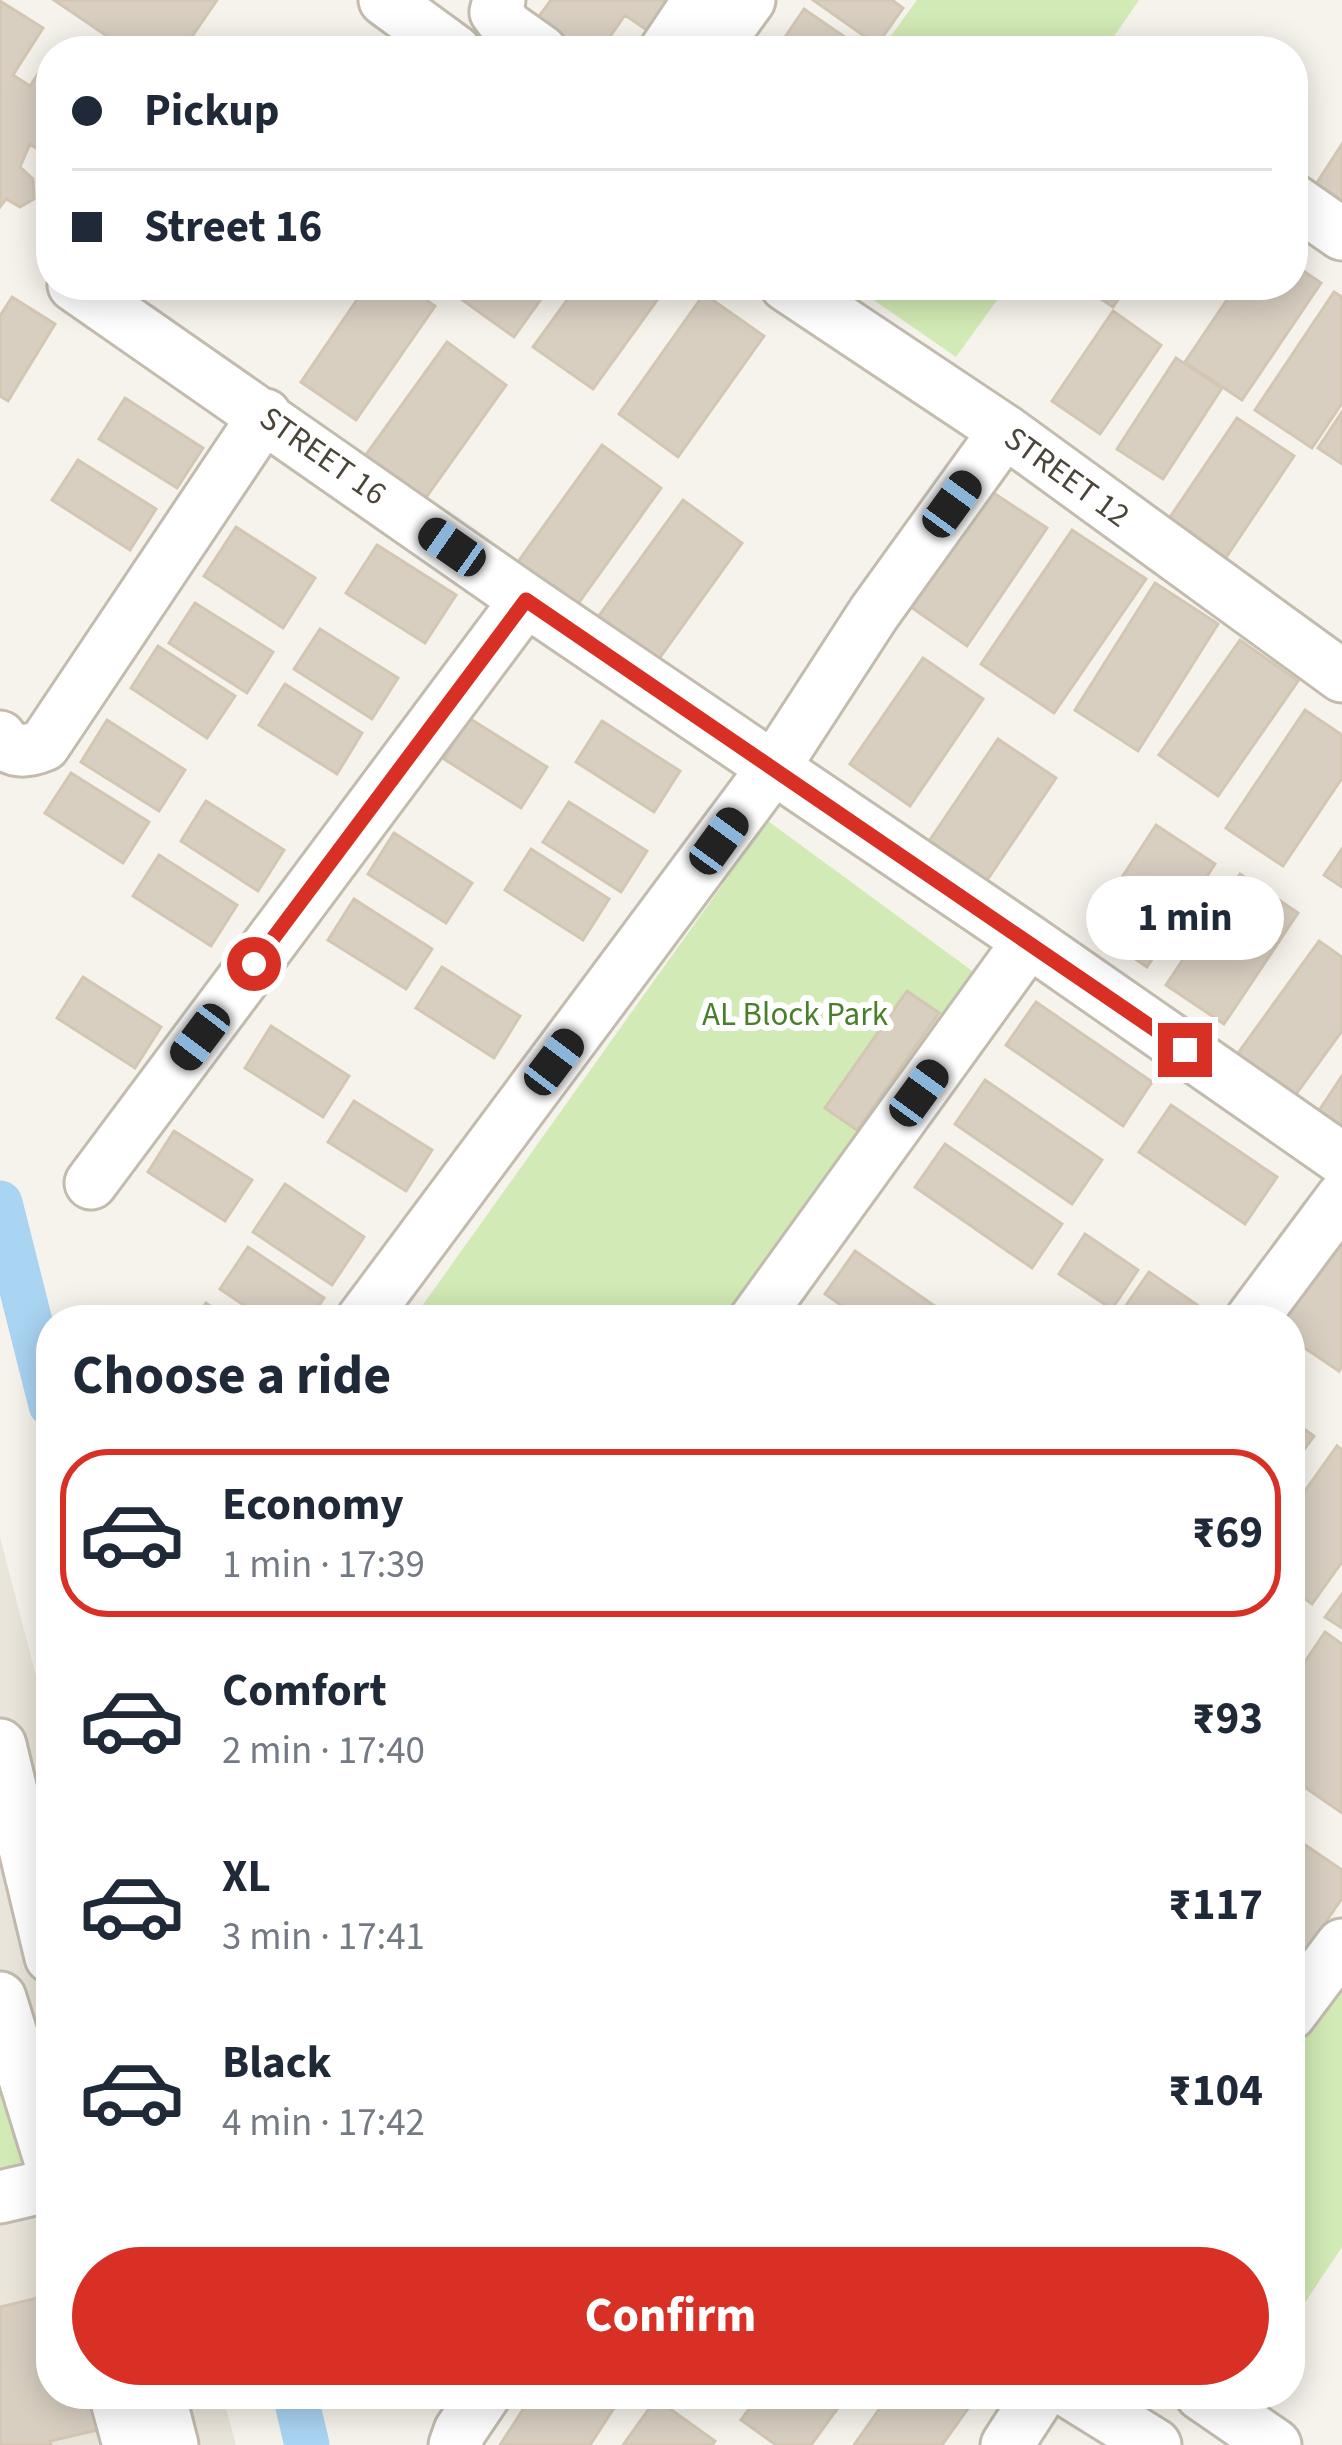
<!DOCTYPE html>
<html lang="en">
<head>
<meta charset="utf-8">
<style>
  :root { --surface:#fff; --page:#f2f2f3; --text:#1f2937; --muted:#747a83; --line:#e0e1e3; --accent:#d93025 }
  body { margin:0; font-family:"Source Sans 3",sans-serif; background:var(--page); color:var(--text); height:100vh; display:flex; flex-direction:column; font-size:45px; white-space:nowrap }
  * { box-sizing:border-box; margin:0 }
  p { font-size:39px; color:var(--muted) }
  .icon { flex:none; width:66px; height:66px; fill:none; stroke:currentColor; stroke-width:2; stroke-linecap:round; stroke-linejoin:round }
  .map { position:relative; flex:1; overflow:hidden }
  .details { position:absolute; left:36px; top:1305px; width:1269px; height:1104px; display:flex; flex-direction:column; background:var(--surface); border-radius:48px; box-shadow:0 6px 30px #0003 }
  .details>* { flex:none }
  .guide { position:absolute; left:36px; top:36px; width:1272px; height:264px; border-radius:48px; box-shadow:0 6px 30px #0003; display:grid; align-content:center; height:264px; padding:0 36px; background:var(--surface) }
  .end { position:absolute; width:54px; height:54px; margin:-27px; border:15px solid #d93025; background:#fff; box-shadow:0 0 0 6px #fff }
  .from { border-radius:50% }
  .bubble { position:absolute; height:84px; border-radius:42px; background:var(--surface); box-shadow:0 6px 30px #0003; font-size:39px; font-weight:700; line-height:84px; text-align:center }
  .car { position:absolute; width:36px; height:72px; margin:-36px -18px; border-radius:15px; box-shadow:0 0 9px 3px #0007; background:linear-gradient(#222 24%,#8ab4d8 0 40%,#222 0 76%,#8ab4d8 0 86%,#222 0) }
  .guide b { display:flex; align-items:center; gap:42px; height:114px; font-size:45px }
  .guide b+b { border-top:3px solid var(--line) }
  .guide i { width:30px; height:30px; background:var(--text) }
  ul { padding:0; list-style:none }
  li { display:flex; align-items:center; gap:36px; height:168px; margin:0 24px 18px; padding:0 12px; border:6px solid transparent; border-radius:48px }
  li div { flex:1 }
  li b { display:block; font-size:45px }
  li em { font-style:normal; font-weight:700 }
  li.on { border-color:var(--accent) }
  li>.icon { width:108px; height:108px; stroke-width:1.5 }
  h2 { padding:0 36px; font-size:54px; line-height:144px }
  .button { display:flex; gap:24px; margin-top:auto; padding:24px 36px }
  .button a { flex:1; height:138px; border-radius:72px; background:var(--accent); color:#fff; font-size:48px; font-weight:700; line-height:138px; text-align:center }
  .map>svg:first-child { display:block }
  .residential { fill:#eae5da }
  .green { fill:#d2eab5 }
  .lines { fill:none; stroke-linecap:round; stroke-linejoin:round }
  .canal { stroke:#a9d4f2; stroke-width:45 }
  .building { fill:#d8cfc1; stroke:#d3c7b4; stroke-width:3 }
  .minor-casing { stroke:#c2bbae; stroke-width:57 }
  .minor { stroke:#fff; stroke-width:51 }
  .route { stroke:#d93025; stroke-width:15 }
  .labels { text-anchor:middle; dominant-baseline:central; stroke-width:12; stroke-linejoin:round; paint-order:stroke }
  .street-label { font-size:33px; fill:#4b4439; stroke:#fff }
  .park-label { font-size:33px; fill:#4a7f2a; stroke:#fff }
</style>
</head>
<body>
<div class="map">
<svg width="1342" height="2445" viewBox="0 0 1342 2445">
  <rect width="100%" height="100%" fill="#f6f3ec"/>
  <path class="residential" d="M0,1537L51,1734V2394H222L236,2445H0Z"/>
  <path class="green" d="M917,0H1139L1104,51H880Z
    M852,285H1008L956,357Z
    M768,821L986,981L740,1320H412Z
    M1342,1980V2247L1290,2325V2053Z
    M35,2020L51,2132V2153L0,2169V2027Z"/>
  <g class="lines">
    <path class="canal" d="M0,1203L51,1405
      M295,2394L307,2445"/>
  </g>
  <path class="building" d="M54,0H217L182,51H129Z
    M551,0H683L657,37L625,15L600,51H568L532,26Z
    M813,0H892L903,8L877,45Z
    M0,1L43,28L13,75L30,86L51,54V158L30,144L20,167L33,179L34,199L20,207L6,199L0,207Z
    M804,9L865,51H785L779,46Z
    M1342,144V222L1307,198Z
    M1293,264L1321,283L1242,400L1185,362L1237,285H1293Z
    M367,285H405L435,306L356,420L301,382Z
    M460,285H551L514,337L454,294Z
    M578,285H668L593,389L533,347Z
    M1080,285H1128L1113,307Z
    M1334,292L1342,297V403L1312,448L1255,410Z
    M704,294L764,336L678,457L619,414Z
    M12,297L55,324L8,401L0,396V316Z
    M1113,311L1161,345L1100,434L1052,401Z
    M447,342L506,385L420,506L360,463Z
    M1176,358L1222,388L1163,479L1117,449Z
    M125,398L203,448L177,488L99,439Z
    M1342,412V464L1318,448Z
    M1237,418L1294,456L1215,574L1158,535Z
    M602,445L661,488L575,608L515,566Z
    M78,460L156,509L130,550L52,500Z
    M989,490L1047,528L967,646L911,607Z
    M683,500L742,543L656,663L596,620Z
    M236,527L315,578L283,628L204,576Z
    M1072,530L1146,579L1054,713L981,664Z
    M377,545L456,595L425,643L346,593Z
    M1155,583L1218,624L1138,751L1075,710Z
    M195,603L273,652L247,693L169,643Z
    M320,629L398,678L372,719L294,669Z
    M1240,640L1298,681L1218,796L1159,755Z
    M158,646L235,696L207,738L131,688Z
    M923,658L983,699L910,806L850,764Z
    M285,684L362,733L337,774L259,725Z
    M1305,710L1342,735V778L1283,866L1226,828Z
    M469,718L547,767L521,808L444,759Z
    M107,720L185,770L159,811L81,762Z
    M602,721L680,771L654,812L576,762Z
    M998,739L1056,778L977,895L919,856Z
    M71,773L149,822L123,863L45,813Z
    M206,801L284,850L258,891L181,841Z
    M569,802L647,851L621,892L543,842Z
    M1156,825L1215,864L1147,967L1089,928Z
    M394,833L472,883L446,923L368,874Z
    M531,849L609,899L583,940L505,890Z
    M1342,849V887L1324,875Z
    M159,855L237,905L211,946L133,896Z
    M1240,874L1298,913L1224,1024L1166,985Z
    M354,899L432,949L406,989L328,940Z
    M1319,941L1342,957V1031L1294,1097L1236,1056Z
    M442,967L520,1016L494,1058L416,1008Z
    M83,977L161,1027L135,1068L57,1018Z
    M907,991L939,1013L857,1130L825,1108Z
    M1036,1002L1152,1082L1123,1126L1006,1045Z
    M271,1026L349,1076L323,1117L245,1068Z
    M1342,1076V1129L1318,1112Z
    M985,1080L1102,1160L1072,1204L955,1124Z
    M354,1101L432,1150L406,1191L328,1142Z
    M1171,1105L1277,1177L1245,1224L1139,1152Z
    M174,1131L252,1180L225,1221L148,1172Z
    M945,1144L1062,1224L1032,1268L915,1187Z
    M285,1184L364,1237L332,1285L253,1232Z
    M1085,1234L1138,1270L1112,1309L1059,1274Z
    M1342,1235V1366L1339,1371L1290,1338V1320H1284Z
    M248,1247L324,1298L309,1320H266L220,1289Z
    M855,1251L955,1320H862L825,1294Z
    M1149,1272L1197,1305L1187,1320H1116Z
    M206,1303L231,1320H194Z
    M1290,1419L1314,1436L1290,1469Z
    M1337,1446L1342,1450V1562L1312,1604L1290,1588V1512Z
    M1342,1594V1628L1325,1617Z
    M1325,1632L1342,1644V1813L1290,1777V1684Z
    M1298,1840L1342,1870V1898L1290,1975V1852Z
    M51,2295V2394H103L110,2427L50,2441L51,2445H0V2307Z
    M533,2394H623L590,2445H500Z
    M760,2394H848L811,2445H776L741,2420Z
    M890,2394H951L969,2407L942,2445H854Z
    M656,2399L715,2441L712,2445H623Z"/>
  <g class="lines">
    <defs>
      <path id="minor" d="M385,0L455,51
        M499,0L496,12L507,27L541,51
        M665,51L699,0
        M712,51L749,0
        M1293,200L1342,234
        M74,285L526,600L1029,941L1342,1159
        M786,285L1005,431L1342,676
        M0,737C11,754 27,752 44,745L265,415
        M91,1183L526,600
        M362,1320L774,767L874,613L1005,431
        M755,1320L1029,941
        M1251,1320L1342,1198
        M0,1745L51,1957
        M0,1998L51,2163
        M1290,2014L1342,1945
        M0,2197L51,2185
        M115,2394L129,2445
        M159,2394L172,2445
        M1073,2394L1155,2445
        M1201,2394L1275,2445
        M455,2445L460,2431L485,2394
        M1007,2445L1040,2394"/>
    </defs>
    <use href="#minor" class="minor-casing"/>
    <use href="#minor" class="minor"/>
  </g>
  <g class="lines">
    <path class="route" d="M254,964L526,600L1185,1050"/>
  </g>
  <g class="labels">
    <g class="street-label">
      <text transform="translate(323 456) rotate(35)">STREET 16</text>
      <text transform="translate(1067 477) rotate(36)">STREET 12</text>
    </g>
    <g class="park-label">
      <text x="795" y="1014">AL Block Park</text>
    </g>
  </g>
</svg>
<i class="end from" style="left:254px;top:964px"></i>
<i class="end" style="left:1185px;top:1050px"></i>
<div class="bubble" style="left:1086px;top:876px;width:198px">1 min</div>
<i class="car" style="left:952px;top:504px;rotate:36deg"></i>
<i class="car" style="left:452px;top:547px;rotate:305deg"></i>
<i class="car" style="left:719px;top:841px;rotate:36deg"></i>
<i class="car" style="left:200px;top:1037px;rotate:217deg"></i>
<i class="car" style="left:554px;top:1062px;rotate:37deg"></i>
<i class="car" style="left:919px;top:1093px;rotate:36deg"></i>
<div class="guide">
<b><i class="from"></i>Pickup</b>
<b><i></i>Street 16</b>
</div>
<section class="details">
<h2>Choose a ride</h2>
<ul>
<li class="on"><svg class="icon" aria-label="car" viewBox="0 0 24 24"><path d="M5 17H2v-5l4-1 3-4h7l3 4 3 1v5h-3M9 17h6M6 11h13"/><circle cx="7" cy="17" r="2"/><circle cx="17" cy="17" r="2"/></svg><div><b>Economy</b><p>1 min · 17:39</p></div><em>₹69</em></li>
<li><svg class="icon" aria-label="car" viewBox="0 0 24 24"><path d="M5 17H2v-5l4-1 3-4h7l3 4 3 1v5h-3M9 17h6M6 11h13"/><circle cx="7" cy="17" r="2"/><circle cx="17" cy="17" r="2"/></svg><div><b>Comfort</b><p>2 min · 17:40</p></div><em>₹93</em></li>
<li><svg class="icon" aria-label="car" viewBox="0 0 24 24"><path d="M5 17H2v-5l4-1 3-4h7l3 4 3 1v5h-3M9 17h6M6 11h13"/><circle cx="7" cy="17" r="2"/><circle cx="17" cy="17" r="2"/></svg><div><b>XL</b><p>3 min · 17:41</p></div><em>₹117</em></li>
<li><svg class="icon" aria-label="car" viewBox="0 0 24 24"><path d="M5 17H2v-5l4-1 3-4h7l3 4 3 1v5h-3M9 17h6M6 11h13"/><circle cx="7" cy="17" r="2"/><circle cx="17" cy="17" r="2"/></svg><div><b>Black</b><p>4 min · 17:42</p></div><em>₹104</em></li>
</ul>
<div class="button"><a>Confirm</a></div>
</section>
</div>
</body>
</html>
